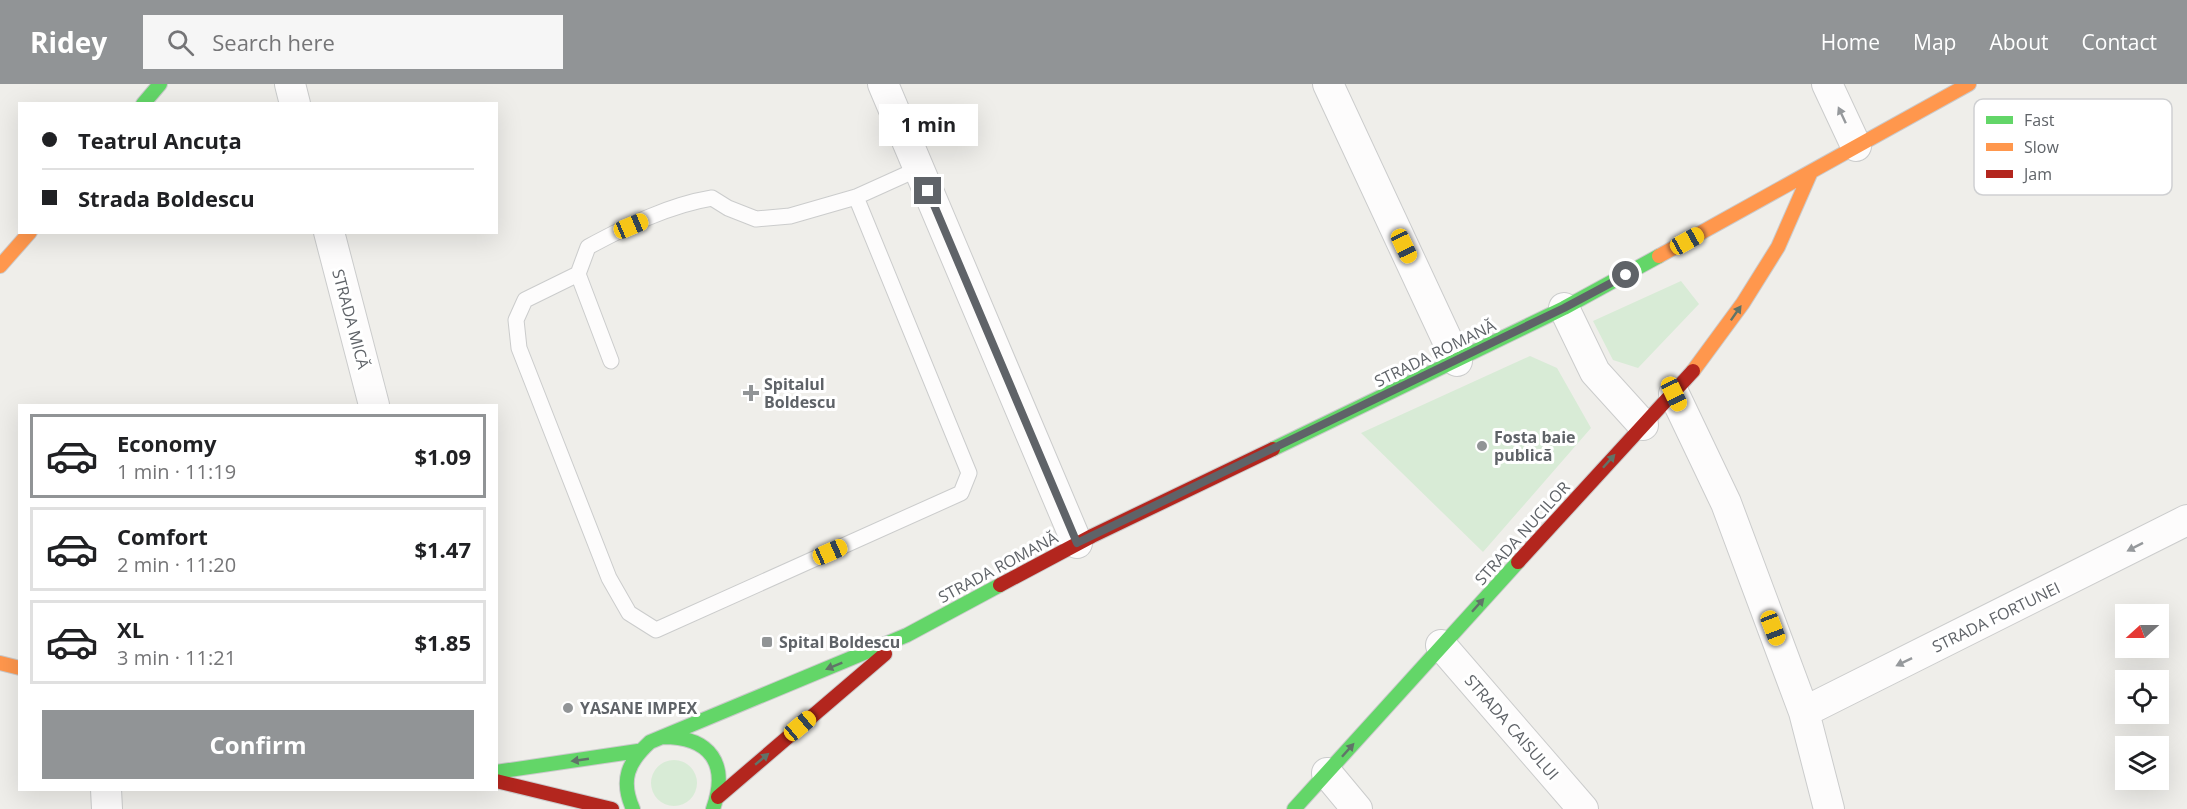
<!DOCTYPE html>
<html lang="en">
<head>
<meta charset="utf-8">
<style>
  :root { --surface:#fff; --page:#f6f6f6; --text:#202124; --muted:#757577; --line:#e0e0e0; --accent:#919496 }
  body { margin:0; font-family:"Open Sans",sans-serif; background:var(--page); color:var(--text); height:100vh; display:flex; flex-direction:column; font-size:22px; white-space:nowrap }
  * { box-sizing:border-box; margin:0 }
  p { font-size:20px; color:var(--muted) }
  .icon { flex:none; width:33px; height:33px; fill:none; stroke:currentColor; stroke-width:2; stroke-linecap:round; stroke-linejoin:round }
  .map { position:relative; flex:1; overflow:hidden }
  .sheet { position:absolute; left:18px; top:320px; width:480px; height:387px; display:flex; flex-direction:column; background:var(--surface); border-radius:0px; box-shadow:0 6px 24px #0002 }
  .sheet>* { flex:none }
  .banner { position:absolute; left:18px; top:18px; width:480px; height:132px; border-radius:0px; box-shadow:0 6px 24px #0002; display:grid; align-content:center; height:132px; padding:0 24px; background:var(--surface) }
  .needle { width:39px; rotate:249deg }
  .controls { position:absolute; left:2115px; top:520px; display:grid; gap:12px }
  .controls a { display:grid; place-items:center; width:54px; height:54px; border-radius:0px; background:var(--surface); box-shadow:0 6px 24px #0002; font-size:30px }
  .end { position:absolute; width:27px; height:27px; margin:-14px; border:8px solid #5f6368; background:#fff; box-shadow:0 0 0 3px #fff }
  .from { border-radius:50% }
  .bubble { position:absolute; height:42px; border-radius:0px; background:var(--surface); box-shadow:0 6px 24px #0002; font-size:20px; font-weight:700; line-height:42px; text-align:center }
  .car { position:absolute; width:18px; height:36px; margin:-18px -9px; border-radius:8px; box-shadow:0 0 4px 2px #0007; background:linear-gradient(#f5c518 24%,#345 0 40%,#f5c518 0 76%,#345 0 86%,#f5c518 0) }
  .banner b { display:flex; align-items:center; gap:21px; height:57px; font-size:22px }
  .banner b+b { border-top:2px solid var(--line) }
  .banner i { width:15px; height:15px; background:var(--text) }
  ul { padding:10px 0 0; list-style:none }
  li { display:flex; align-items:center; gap:18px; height:84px; margin:0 12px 9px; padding:0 12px; border:3px solid var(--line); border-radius:0px }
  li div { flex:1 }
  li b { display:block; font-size:22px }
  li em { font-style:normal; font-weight:700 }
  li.on { border-color:var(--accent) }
  li>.icon { width:54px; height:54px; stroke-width:1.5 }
  .action { display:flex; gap:12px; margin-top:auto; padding:12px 24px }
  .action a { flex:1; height:69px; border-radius:0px; background:var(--accent); color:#fff; font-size:24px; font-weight:700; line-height:69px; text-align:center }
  header { display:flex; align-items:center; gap:36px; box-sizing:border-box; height:84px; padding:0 30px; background:var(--accent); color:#fff }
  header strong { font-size:28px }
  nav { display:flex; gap:33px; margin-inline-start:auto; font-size:21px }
  .search { width:420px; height:54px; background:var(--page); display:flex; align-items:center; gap:15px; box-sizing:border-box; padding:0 21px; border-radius:0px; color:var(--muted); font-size:22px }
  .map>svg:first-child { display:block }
  .green { fill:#d8ebd6 }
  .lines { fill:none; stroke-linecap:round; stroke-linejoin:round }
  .lane-casing { stroke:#cbcccc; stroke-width:17 }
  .street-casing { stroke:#cbcccc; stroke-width:32 }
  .fast-casing { stroke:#cacacb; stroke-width:16 }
  .slow-casing { stroke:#cacacb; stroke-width:16 }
  .jam-casing { stroke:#cacacb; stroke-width:16 }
  .lane { stroke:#fdfcfc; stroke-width:15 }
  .street { stroke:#fdfcfc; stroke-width:30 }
  .fast { stroke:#63d668; stroke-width:14 }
  .slow { stroke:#ff974d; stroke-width:14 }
  .jam { stroke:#b3261e; stroke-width:14 }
  .oneway { fill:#96999c }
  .oneway2 { fill:#607468 }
  .route { stroke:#5f6368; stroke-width:8 }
  .poi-dot { fill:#919496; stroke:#fff; stroke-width:2 }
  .labels { text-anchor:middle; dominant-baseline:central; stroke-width:6; stroke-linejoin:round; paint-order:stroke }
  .street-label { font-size:16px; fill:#5f6368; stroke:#fff }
  .poi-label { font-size:16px; font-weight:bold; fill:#5f6368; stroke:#fff; text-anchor:start }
  .key { fill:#fff; stroke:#cfd0d2; stroke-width:1.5 }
  .key-label { font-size:16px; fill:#5f6368 }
</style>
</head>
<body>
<header>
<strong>Ridey</strong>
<div class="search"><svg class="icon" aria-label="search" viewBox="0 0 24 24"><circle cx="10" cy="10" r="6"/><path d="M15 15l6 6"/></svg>Search here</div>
<nav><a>Home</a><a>Map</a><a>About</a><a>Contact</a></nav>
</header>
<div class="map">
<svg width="2187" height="725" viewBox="0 0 2187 725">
  <rect width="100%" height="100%" fill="#efeeea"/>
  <path class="green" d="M1681,197L1699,220L1638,284L1613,276L1593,237Z
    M1530,272L1557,284L1591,344L1483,468L1361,349Z
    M651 699a23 23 0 1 1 46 0a23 23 0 1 1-46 0Z"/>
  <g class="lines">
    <defs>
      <path id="lane" d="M856,113L969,389L961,409L656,546L629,529L609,494L519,264L516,236L525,216L578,190L588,163C627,142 669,121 712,114L728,124L756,135L790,132L856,113L918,85
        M578,190L611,277"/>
      <path id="street" d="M290,0L295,20
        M883,0L1077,459
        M1328,0L1457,277
        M1827,0L1856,62
        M329,148L374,321
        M1564,224L1595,288L1643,341
        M1674,310L1726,419L1804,628L1829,725
        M1441,561L1583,725
        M1804,628L2187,436
        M1327,689L1357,725
        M106,705L107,725"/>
      <path id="fast" d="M143,20L160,0
        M1273,365L1564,224L1659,172
        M663,653C711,653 729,680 713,725
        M496,688L638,667
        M633,725C620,696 628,678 650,658L907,551L1000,501
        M1294,725L1518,478"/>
      <path id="slow" d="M1659,172L1969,0
        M0,182L30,148
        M1693,287L1743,219L1778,163L1810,90
        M0,579L20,584"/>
      <path id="jam" d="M1518,478L1693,287
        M1000,501L1092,452L1273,365
        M496,697L612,725
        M718,713L885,570"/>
    </defs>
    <use href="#lane" class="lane-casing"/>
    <use href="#street" class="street-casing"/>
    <use href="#fast" class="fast-casing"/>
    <use href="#slow" class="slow-casing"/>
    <use href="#jam" class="jam-casing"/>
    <use href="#lane" class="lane"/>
    <use href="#street" class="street"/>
    <use href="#fast" class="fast"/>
    <use href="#slow" class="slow"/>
    <use href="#jam" class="jam"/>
  </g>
  <defs><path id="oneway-solid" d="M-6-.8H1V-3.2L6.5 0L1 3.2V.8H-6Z" transform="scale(1.5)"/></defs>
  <g class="oneway">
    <use href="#oneway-solid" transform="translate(1842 31) rotate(-115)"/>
    <use href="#oneway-solid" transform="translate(2135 463) rotate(153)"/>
    <use href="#oneway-solid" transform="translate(1904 578) rotate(154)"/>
  </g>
  <g class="oneway2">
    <use href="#oneway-solid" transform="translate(1736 229) rotate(-55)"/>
    <use href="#oneway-solid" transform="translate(1609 377) rotate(-48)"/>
    <use href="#oneway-solid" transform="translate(1478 521) rotate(-48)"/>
    <use href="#oneway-solid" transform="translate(834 582) rotate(158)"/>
    <use href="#oneway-solid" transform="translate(1348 666) rotate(-48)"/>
    <use href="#oneway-solid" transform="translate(762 675) rotate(-40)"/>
    <use href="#oneway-solid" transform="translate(580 676) rotate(172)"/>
  </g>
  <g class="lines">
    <path class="route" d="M928,107L1077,459L1564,224L1626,191"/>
  </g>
  <g class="poi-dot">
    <path d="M748 300h6v6h6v6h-6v6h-6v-6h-6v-6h6z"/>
    <circle cx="1482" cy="362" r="6"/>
    <rect x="761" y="552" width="12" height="12" rx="3"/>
    <circle cx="568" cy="624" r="6"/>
  </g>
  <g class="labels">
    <g class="street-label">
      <text transform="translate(351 235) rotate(75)">STRADA MICĂ</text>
      <text transform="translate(1435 269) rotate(-26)">STRADA ROMANĂ</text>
      <text transform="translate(1522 449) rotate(-48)">STRADA NUCILOR</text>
      <text transform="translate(998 483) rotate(-28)">STRADA ROMANĂ</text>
      <text transform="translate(1996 533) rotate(-26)">STRADA FORTUNEI</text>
      <text transform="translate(1512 643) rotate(49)">STRADA CAISULUI</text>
    </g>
    <g class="poi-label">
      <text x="764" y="300">Spitalul<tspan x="764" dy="18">Boldescu</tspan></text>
      <text x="1494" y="353">Fosta baie<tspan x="1494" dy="18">publică</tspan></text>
      <text x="779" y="558">Spital Boldescu</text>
      <text x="580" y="624">YASANE IMPEX</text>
    </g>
  </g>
  <rect x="1974" y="15" width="198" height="96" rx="9" class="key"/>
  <rect x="1986" y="32" width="27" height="8" fill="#63d668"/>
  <rect x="1986" y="59" width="27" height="8" fill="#ff974d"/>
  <rect x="1986" y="86" width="27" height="8" fill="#b3261e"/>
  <g class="key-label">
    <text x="2024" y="42">Fast</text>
    <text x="2024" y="69">Slow</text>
    <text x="2024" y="96">Jam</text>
  </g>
</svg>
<div class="controls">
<a><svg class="needle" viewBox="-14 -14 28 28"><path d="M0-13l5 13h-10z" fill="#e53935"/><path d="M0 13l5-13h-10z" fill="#757577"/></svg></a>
<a><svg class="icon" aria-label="locate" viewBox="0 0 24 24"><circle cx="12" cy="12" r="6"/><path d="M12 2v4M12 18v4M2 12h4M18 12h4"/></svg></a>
<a><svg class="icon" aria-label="layers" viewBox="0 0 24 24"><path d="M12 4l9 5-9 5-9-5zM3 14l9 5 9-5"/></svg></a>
</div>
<i class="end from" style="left:1626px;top:191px"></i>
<i class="end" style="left:928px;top:107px"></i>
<div class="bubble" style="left:879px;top:20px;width:99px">1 min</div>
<i class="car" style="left:631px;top:142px;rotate:67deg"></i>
<i class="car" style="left:1687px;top:157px;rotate:61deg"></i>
<i class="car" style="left:1404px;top:162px;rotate:155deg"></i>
<i class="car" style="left:1674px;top:310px;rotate:155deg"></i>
<i class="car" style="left:830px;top:468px;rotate:66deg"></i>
<i class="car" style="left:1773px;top:544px;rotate:159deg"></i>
<i class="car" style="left:800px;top:642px;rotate:50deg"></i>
<div class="banner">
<b><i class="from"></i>Teatrul Ancuța</b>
<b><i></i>Strada Boldescu</b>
</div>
<section class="sheet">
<ul>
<li class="on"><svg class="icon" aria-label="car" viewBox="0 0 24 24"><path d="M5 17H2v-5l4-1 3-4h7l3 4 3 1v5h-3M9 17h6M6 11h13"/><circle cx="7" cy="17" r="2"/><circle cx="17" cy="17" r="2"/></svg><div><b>Economy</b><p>1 min · 11:19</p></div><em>$1.09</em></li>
<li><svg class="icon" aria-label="car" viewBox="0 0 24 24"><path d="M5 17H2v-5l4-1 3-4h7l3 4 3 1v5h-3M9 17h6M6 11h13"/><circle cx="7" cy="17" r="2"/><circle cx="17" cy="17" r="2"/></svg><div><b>Comfort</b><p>2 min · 11:20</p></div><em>$1.47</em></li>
<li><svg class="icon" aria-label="car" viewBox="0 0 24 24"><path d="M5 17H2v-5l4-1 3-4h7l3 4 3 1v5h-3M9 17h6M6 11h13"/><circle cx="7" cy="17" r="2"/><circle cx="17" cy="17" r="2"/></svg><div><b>XL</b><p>3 min · 11:21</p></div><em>$1.85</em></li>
</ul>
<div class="action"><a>Confirm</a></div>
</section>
</div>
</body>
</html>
